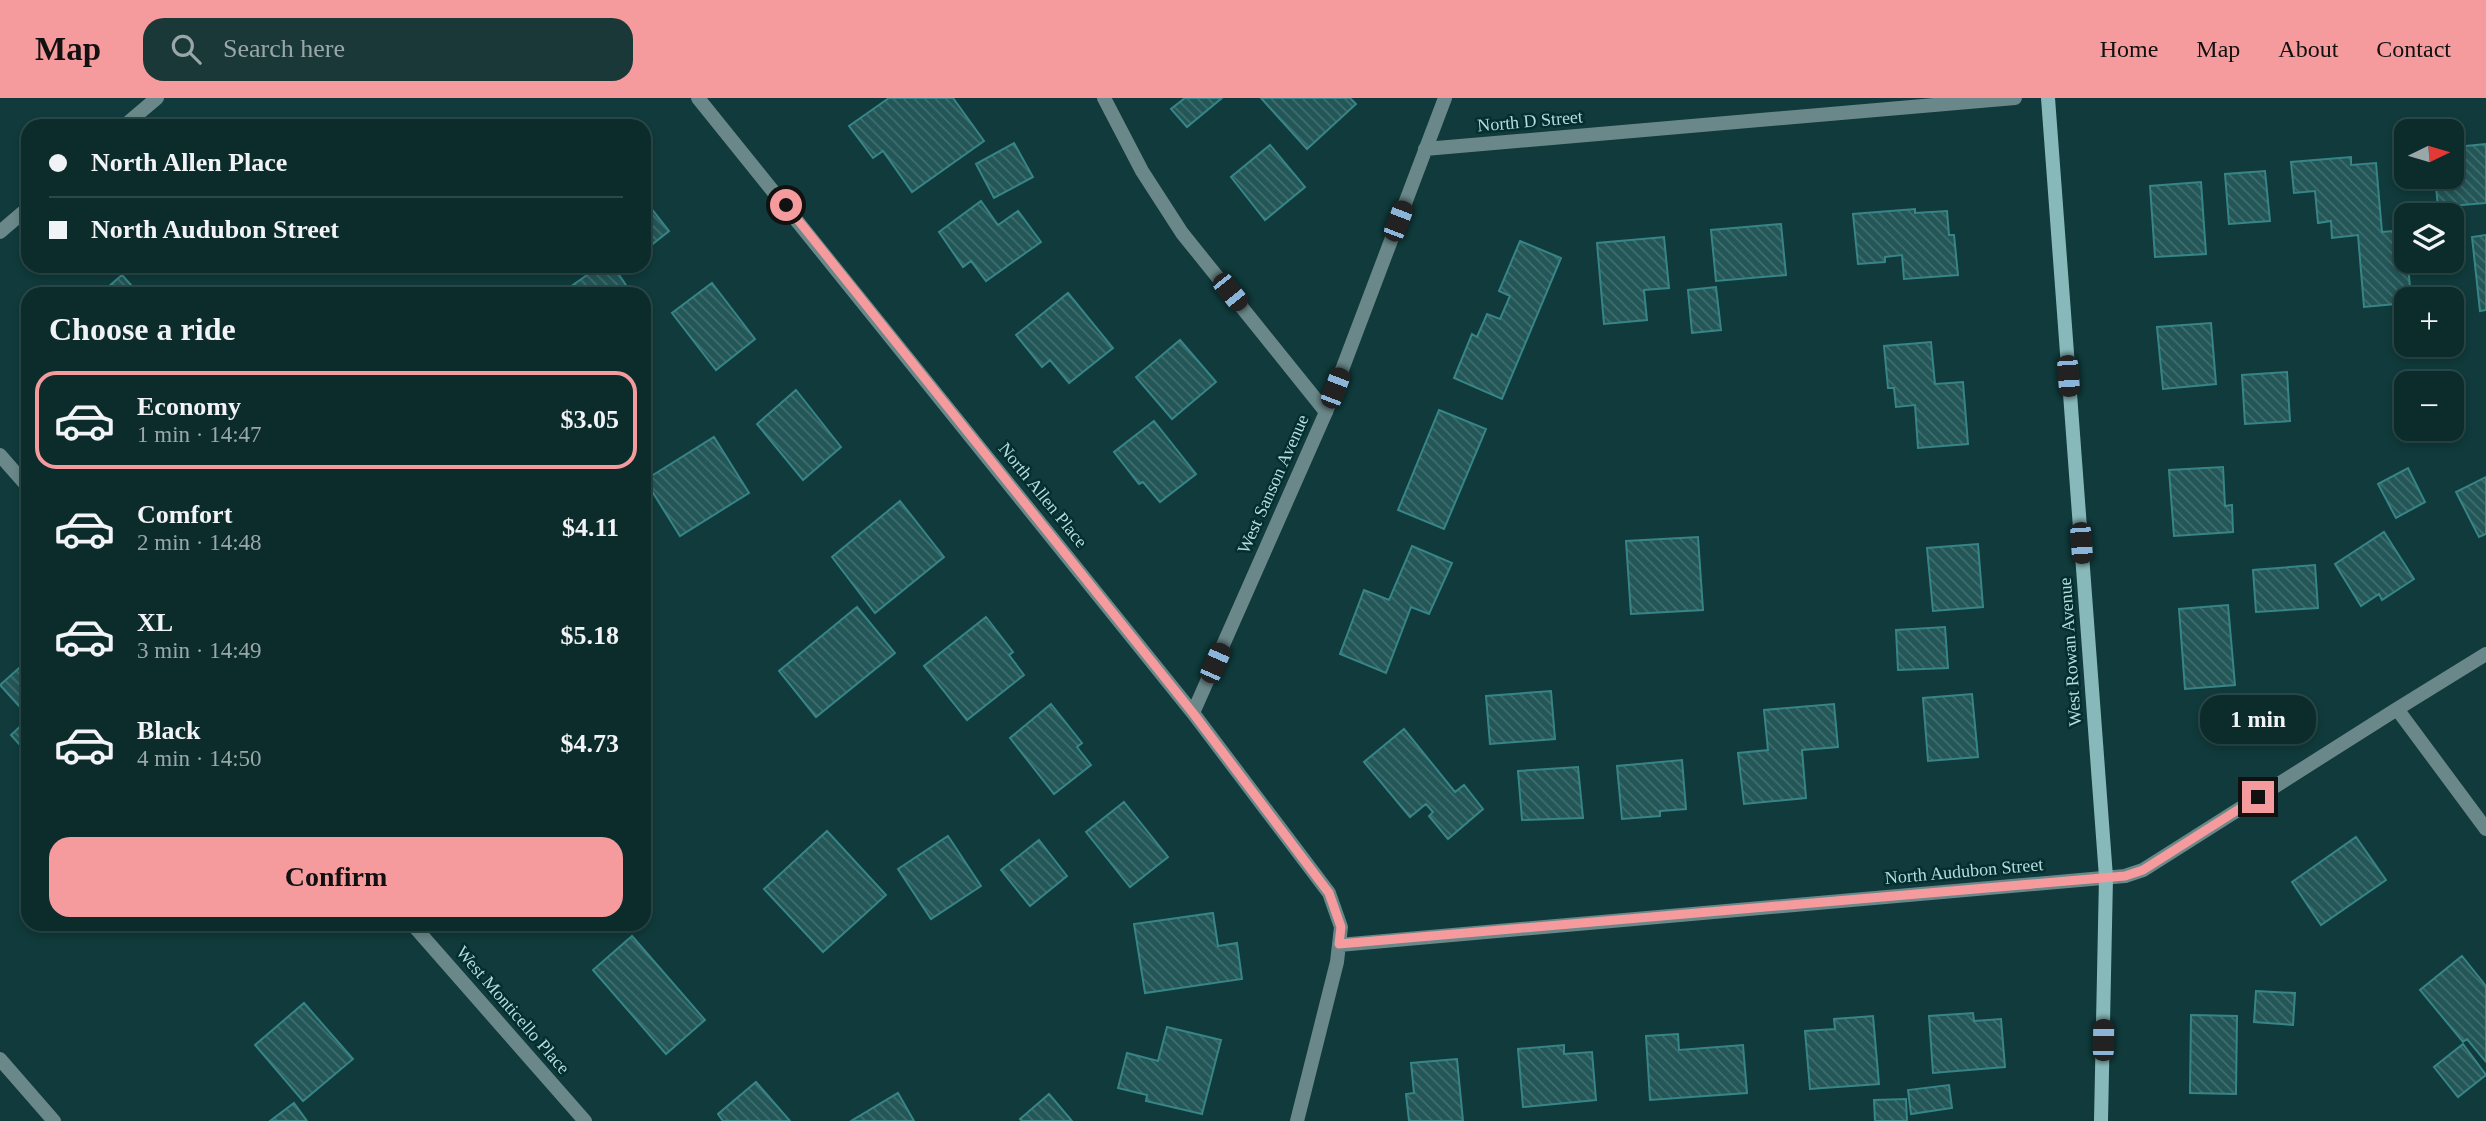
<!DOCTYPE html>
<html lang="en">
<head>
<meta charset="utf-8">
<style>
  :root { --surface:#0c2c2c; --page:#1a3838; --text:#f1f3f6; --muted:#9aa7a9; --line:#2c4848; --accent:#f59b9e }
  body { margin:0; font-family:Georgia,serif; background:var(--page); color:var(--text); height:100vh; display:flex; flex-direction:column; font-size:26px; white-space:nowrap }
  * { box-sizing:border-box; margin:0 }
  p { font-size:23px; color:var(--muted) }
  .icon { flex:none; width:38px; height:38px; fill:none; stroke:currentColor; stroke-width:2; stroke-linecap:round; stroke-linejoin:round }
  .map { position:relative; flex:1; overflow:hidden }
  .details { position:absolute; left:21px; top:189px; width:630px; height:644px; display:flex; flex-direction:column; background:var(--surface); border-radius:21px; box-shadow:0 4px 10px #0003,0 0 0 2px var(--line) }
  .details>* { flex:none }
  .banner { position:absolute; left:21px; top:21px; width:630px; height:154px; border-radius:21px; box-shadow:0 4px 10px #0003,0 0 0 2px var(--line); display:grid; align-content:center; height:154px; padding:0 28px; background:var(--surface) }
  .needle { width:46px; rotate:85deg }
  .tools { position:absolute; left:2394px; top:21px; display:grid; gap:14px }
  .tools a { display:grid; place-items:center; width:70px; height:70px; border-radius:14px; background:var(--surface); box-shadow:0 4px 10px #0003,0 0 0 2px var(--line); font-size:35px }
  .end { position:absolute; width:32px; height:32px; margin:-16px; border:9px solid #f59b9e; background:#111; box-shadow:0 0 0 4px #111 }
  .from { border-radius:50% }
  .bubble { position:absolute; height:49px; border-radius:21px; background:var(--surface); box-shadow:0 4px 10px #0003,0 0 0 2px var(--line); font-size:23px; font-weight:800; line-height:49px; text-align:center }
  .car { position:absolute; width:21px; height:42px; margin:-21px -10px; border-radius:9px; box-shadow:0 0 5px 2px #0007; background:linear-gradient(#222 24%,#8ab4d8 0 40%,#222 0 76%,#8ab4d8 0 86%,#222 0) }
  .banner b { display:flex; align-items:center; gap:24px; height:66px; font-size:26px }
  .banner b+b { border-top:2px solid var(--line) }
  .banner i { width:18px; height:18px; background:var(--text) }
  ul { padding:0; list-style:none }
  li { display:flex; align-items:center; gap:21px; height:98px; margin:0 14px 10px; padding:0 14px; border:4px solid transparent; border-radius:21px }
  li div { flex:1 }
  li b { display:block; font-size:26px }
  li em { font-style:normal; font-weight:800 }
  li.active { border-color:var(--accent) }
  li>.icon { width:63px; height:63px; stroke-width:1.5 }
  h2 { padding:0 28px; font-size:32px; line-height:84px }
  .button { display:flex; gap:14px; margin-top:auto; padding:14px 28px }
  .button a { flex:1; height:80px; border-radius:21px; background:var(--accent); color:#111; font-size:28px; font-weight:800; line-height:80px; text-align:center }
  header { display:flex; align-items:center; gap:42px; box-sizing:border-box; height:98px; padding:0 35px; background:var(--accent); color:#111 }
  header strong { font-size:33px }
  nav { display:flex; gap:38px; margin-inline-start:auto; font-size:24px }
  .search { width:490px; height:63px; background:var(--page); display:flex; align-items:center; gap:18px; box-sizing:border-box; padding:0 24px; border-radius:21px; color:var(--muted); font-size:26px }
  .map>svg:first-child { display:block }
  .building { fill:url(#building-back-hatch); stroke:#378587; stroke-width:2 }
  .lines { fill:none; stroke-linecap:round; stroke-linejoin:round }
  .lane { stroke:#6a8889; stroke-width:14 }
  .street { stroke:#6a8889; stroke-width:14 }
  .secondary { stroke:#88b9ba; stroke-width:14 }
  .route { stroke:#f59b9e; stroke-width:9 }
  .labels { text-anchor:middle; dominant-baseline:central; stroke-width:5; stroke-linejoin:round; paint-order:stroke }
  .street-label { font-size:18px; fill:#b8dcdc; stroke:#032f31 }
</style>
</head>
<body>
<header>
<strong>Map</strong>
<div class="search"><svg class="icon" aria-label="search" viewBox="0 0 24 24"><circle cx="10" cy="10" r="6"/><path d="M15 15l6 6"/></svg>Search here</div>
<nav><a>Home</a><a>Map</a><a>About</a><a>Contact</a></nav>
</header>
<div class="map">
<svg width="2486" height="1023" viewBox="0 0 2486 1023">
  <defs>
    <pattern id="building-back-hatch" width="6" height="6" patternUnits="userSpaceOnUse" patternTransform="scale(1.75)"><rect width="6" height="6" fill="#235657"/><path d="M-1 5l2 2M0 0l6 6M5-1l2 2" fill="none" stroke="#416e6f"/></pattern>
  </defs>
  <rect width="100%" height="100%" fill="#103a3b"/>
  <path class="building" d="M889,0H953L984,43L912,94L883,53L873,60L849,28Z
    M1185,0H1222L1187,29L1171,11Z
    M1261,0H1350L1356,6L1307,51Z
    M1014,45L1033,79L994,100L976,66Z
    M2486,46V105L2438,109L2435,79H2452V55H2457L2456,49Z
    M1270,47L1305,89L1265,122L1231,79Z
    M2351,59V67L2376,65L2382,134L2405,132L2411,201H2406V205L2364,209L2358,137L2332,140L2331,123L2318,125L2315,93L2294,95L2291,64Z
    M2265,73L2270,123L2229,126L2225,76Z
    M2201,84L2206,156L2155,159L2150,88Z
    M644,101L669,133L644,153Z
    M981,103L998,127L1018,113L1041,144L986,183L971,163L963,169L939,134Z
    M1915,111V115L1947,113L1949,137H1954L1958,177L1904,181L1902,157L1885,159V164L1858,166L1853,116Z
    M1781,126L1786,177L1716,183L1711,132Z
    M2486,137V212L2480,213L2472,139Z
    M1664,139L1669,190L1644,192L1647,222L1604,226L1597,145Z
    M1520,143L1561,160L1502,301L1454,280L1472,236L1477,239L1487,216L1500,221L1510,198L1499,193Z
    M600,168H613L632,196H560Z
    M122,177L139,196H100Z
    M712,185L755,241L716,272L672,215Z
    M1716,189L1721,232L1692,235L1688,192Z
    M1068,195L1113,250L1069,285L1050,262L1042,269L1016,237Z
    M2211,225L2216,286L2163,291L2157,229Z
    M1180,242L1216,284L1172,321L1136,279Z
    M1931,244L1935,286L1963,284L1968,346L1918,350L1915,307L1896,309L1894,290H1888L1884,248Z
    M2287,274L2290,323L2245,326L2242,277Z
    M796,292L841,349L803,382L757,326Z
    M1439,312L1486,331L1444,431L1398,412Z
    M1154,323L1196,376L1160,404L1143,384L1139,386L1114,354Z
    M714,339L749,395L680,438L645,382Z
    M2223,369L2225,408L2232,407L2233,434L2174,438L2169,372Z
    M2408,370L2425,404L2396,420L2378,386Z
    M2486,379V436L2479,439L2456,394Z
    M900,403L944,459L875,515L832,459Z
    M2384,434L2414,481L2382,502L2379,496L2361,508L2335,466Z
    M1698,439L1703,512L1631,516L1626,443Z
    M1978,446L1983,509L1933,513L1927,450Z
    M1412,448L1452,465L1429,516L1411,509L1386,575L1340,556L1364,492L1389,502Z
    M2315,467L2318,510L2256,514L2253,472Z
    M2228,507L2235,587L2185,591L2179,511Z
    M857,509L895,555L816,619L779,573Z
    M986,519L1013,554L1009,557L1024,577L967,622L924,568Z
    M1945,529L1948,570L1898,572L1896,532Z
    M28,562V618L0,587Z
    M1551,593L1555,641L1490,646L1486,598Z
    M1972,596L1978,659L1928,663L1923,600Z
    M1051,606L1082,645L1077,649L1091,667L1054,696L1010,640Z
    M1834,606L1838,649L1802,652L1806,700L1744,706L1738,655L1768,652L1764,612Z
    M28,621V656L11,637Z
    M1404,631L1455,694L1464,687L1483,711L1448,741L1429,718L1433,714L1426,706L1410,719L1364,664Z
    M1682,662L1686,711L1660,713V718L1622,721L1617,668Z
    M1578,669L1583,720L1522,722L1518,673Z
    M1124,704L1168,759L1130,789L1086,734Z
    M827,733L886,797L823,854L764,791Z
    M948,738L981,788L931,821L898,771Z
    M2356,739L2386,782L2321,827L2292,784Z
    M1039,742L1067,778L1030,808L1001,772Z
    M1213,815L1218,848L1237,845L1242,881L1145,895L1134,826Z
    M632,838L705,922L666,956L593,872Z
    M2462,858L2486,888V964L2467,941L2463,944L2420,892Z
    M2256,893L2295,895L2293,927L2254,924Z
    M304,905L353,961L303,1003L255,947Z
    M1973,915L1974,923L2001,921L2005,969L1933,975L1929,918Z
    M2191,917L2237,918L2236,996L2190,995Z
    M1873,918L1879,986L1810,991L1805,933L1835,931L1834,921Z
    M1167,929L1221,942L1202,1016L1146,1003L1147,997L1118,990L1127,955L1158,963Z
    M1678,936L1679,952L1743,947L1747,995L1650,1002L1646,938Z
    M2463,946L2486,977L2458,999L2434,969Z
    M1564,947V956L1592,954L1596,1002L1523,1009L1518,951Z
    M1457,961L1463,1023H1409L1406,996L1414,995L1411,965Z
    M756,984L790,1023H723L718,1016Z
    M1949,987L1952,1010L1911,1016L1908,992Z
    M898,995L914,1023H851Z
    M1049,996L1072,1023H1022L1020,1021Z
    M1906,1001L1907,1023H1875L1874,1002Z
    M294,1005L307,1023H270Z"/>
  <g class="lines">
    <path class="lane" d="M1104,0L1142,73L1182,135L1326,314
      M0,961L54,1023"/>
    <path class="street" d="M698,0L1193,615L1329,795L1341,829L1337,864L1297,1023
      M124,28L157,0
      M1425,51L2015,0
      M0,134L28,110
      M0,357L28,389
      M2397,611L2486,556
      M1193,615L1326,314L1445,0
      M412,826L585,1023
      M1339,847L2125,778L2143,772L2397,611L2486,731"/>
    <path class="secondary" d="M2048,0L2106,779L2101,1023"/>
  </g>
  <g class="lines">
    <path class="route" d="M786,107L1193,615L1329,795L1341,829L1339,846L2125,778L2143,772L2258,699"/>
  </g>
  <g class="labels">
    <g class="street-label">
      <text transform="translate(1530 23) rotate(-5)">North D Street</text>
      <text transform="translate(1273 386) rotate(-66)">West Sanson Avenue</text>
      <text transform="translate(1043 397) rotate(51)">North Allen Place</text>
      <text transform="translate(2070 554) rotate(-94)">West Rowan Avenue</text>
      <text transform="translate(1964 773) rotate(-5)">North Audubon Street</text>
      <text transform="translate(513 912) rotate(49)">West Monticello Place</text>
    </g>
  </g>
</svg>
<div class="tools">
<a><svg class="needle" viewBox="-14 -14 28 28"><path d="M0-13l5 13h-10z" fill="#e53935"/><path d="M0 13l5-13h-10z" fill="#9aa7a9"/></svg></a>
<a><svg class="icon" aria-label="layers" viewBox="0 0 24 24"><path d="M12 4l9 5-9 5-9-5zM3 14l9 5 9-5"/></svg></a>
<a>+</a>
<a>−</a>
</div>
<i class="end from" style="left:786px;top:107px"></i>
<i class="end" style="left:2258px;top:699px"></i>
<div class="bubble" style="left:2200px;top:597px;width:116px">1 min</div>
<i class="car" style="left:1398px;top:123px;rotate:21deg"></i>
<i class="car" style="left:1230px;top:194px;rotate:141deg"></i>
<i class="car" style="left:2068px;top:278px;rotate:176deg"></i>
<i class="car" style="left:1335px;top:290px;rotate:21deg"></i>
<i class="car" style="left:2081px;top:445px;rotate:176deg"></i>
<i class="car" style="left:1215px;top:565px;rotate:24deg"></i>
<i class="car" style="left:2103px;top:942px;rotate:1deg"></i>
<div class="banner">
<b><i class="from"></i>North Allen Place</b>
<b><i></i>North Audubon Street</b>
</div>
<section class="details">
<h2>Choose a ride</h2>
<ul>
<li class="active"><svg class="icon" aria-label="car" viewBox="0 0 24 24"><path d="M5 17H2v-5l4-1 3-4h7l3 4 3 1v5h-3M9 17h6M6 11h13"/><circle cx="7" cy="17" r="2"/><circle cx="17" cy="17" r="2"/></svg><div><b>Economy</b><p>1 min · 14:47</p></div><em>$3.05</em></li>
<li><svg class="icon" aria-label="car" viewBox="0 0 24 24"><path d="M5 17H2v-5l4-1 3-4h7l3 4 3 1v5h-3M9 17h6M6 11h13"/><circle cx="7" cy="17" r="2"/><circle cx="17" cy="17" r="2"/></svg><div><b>Comfort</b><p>2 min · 14:48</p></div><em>$4.11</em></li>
<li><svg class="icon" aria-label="car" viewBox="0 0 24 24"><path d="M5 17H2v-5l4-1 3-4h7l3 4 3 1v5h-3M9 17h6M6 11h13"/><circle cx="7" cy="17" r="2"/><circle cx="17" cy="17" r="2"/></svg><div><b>XL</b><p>3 min · 14:49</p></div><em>$5.18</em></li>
<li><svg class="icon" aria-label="car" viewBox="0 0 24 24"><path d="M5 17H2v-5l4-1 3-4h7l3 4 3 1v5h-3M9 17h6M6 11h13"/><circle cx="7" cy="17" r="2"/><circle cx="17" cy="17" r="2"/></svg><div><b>Black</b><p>4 min · 14:50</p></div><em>$4.73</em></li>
</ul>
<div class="button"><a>Confirm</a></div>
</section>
</div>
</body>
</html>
